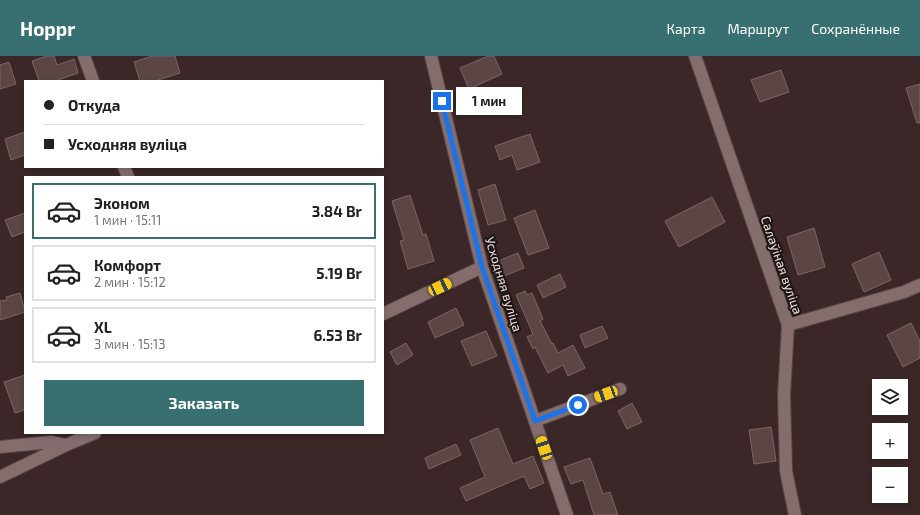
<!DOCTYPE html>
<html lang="ru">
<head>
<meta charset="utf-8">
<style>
  :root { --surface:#fff; --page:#f6f6f6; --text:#222; --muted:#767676; --line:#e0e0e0; --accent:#386f70 }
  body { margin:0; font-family:"Exo 2",sans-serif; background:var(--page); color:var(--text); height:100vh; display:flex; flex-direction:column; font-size:15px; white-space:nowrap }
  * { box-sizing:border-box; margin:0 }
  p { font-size:13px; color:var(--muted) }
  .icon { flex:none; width:22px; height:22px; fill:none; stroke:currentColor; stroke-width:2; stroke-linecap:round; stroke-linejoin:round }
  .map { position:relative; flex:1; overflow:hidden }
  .sheet { position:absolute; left:24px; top:120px; width:360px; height:258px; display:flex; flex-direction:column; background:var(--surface); border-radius:0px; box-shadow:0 2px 6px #0003 }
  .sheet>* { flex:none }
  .top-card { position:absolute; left:24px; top:24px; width:360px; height:88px; border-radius:0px; box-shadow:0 2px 6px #0003; display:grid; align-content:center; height:88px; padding:0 20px; background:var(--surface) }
  .controls { position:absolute; left:872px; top:323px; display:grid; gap:8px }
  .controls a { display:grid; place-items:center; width:36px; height:36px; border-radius:0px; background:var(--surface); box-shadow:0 2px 6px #0003; font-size:20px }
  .end { position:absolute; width:18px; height:18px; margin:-9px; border:5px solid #1a73e8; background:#fff; box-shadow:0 0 0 2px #fff }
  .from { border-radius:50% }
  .bubble { position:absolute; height:28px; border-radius:0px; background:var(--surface); box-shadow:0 2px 6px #0003; font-size:13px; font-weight:700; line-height:28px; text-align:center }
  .car { position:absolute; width:12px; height:24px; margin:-12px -6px; border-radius:5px; box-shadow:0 0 3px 1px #0007; background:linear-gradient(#f5c518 24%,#345 0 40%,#f5c518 0 76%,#345 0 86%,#f5c518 0) }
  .top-card b { display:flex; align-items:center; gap:14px; height:38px; font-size:15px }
  .top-card b+b { border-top:1px solid var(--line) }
  .top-card i { width:10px; height:10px; background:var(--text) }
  ul { padding:7px 0 0; list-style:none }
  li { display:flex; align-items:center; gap:12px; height:56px; margin:0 8px 6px; padding:0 12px; border:2px solid var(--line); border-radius:0px }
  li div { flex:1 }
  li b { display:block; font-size:15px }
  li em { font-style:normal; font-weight:700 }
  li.current { border-color:var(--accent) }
  li>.icon { width:36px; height:36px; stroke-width:1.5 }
  .cta { display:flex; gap:8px; margin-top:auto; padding:8px 20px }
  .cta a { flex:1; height:46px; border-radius:0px; background:var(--accent); color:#fff; font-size:16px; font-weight:700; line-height:46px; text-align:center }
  header { display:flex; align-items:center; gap:24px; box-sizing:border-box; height:56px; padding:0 20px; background:var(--accent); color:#fff }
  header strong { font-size:19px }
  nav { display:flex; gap:22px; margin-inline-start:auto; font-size:14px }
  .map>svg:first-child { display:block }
  .building { fill:#5b4545; stroke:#7d6565 }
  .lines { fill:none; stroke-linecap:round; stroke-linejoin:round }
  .minor-casing { stroke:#584747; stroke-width:14 }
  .minor { stroke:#856d6d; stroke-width:12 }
  .route { stroke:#1a73e8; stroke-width:5 }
  .labels { text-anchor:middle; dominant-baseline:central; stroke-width:4; stroke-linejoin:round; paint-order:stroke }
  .street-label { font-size:13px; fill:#f0e2e2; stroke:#1c1313 }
</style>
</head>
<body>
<header>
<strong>Hoppr</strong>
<nav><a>Карта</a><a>Маршрут</a><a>Сохранённые</a></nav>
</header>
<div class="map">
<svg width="920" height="459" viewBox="0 0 920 459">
  <rect width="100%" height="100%" fill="#3b2728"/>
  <path class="building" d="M47,0H54L57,9L74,3L78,17L55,25H39L32,5Z
    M152,0H175L180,17L155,25H140L134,6Z
    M488,0H494L502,18L469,33L460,12Z
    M9,6L16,28L0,33V9Z
    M781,14L789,36L760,46L751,24Z
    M920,28V67H917L906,32Z
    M25,76V99L11,104L5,83Z
    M530,78L540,106L517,114L512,99L500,104L495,90Z
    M495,128L506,164L488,169L478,134Z
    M410,139L423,179L426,178L434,205L408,213L400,185L404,184L392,145Z
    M712,141L725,166L679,191L665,165Z
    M535,154L549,192L528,199L514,162Z
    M25,157V176L12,181L5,164Z
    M814,172L825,211L798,219L787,181Z
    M879,196L891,224L864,236L852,208Z
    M518,197L524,212L504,220L498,205Z
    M560,218L566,231L543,242L537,229Z
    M525,235L527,239L532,237L543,263L540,265L552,288L553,287L558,297L573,289L585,312L568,320L563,309L548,317L535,291L533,293L527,281L533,278L516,239Z
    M20,237L25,256L0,264V245L7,244L6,241Z
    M456,252L464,269L435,282L428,266Z
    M911,267L920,285V302L903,311L887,279Z
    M602,270L608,282L585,292L580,279Z
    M486,275L497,300L472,310L461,285Z
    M406,287L413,299L397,309L390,296Z
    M25,319V354L15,357L4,326Z
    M632,347L642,366L627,373L618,355Z
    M771,371L776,405L754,408L749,374Z
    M498,372L513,408L533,400L544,427L530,433L524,420L466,445L460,432L485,421L470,384Z
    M456,388L461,399L429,413L425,402Z
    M590,402L603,438L610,436L618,459H594L583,424L571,428L564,411Z"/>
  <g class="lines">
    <defs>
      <path id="minor" d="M84,0L93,25
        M431,0L482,211L567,459
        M695,0L788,269L784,339L786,415L795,459
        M124,111L128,121
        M383,258L482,211
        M788,269L904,236L920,229
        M535,365L620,333
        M0,391L51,386L66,389
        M0,421L66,389L95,377"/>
    </defs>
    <use href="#minor" class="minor-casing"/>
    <use href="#minor" class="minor"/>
  </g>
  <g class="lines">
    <path class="route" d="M442,45L482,211L535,365L578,349"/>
  </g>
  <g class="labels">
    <g class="street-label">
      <text transform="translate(782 209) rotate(71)">Салаўіная вуліца</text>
      <text transform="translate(504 228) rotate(73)">Усходняя вуліца</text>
    </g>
  </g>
</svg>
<div class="controls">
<a><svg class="icon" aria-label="layers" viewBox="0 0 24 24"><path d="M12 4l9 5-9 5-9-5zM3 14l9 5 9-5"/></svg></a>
<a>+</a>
<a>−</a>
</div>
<i class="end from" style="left:578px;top:349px"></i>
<i class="end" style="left:442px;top:45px"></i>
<div class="bubble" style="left:456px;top:31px;width:66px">1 мин</div>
<i class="car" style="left:440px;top:231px;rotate:65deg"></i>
<i class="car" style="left:606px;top:338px;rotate:250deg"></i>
<i class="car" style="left:544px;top:392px;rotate:341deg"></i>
<div class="top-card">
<b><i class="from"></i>Откуда</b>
<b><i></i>Усходняя вуліца</b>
</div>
<section class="sheet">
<ul>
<li class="current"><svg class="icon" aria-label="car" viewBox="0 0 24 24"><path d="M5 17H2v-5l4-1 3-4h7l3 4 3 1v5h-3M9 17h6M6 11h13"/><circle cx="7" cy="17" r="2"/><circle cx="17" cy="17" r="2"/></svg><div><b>Эконом</b><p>1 мин · 15:11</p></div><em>3.84 Br</em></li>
<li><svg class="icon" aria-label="car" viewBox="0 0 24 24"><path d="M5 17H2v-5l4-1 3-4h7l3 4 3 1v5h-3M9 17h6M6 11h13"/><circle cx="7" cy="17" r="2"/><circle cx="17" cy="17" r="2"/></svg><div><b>Комфорт</b><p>2 мин · 15:12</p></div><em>5.19 Br</em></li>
<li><svg class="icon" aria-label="car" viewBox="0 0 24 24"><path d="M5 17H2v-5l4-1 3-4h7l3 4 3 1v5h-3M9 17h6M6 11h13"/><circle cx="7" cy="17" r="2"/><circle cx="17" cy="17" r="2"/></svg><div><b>XL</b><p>3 мин · 15:13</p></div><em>6.53 Br</em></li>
</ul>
<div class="cta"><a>Заказать</a></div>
</section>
</div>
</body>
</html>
